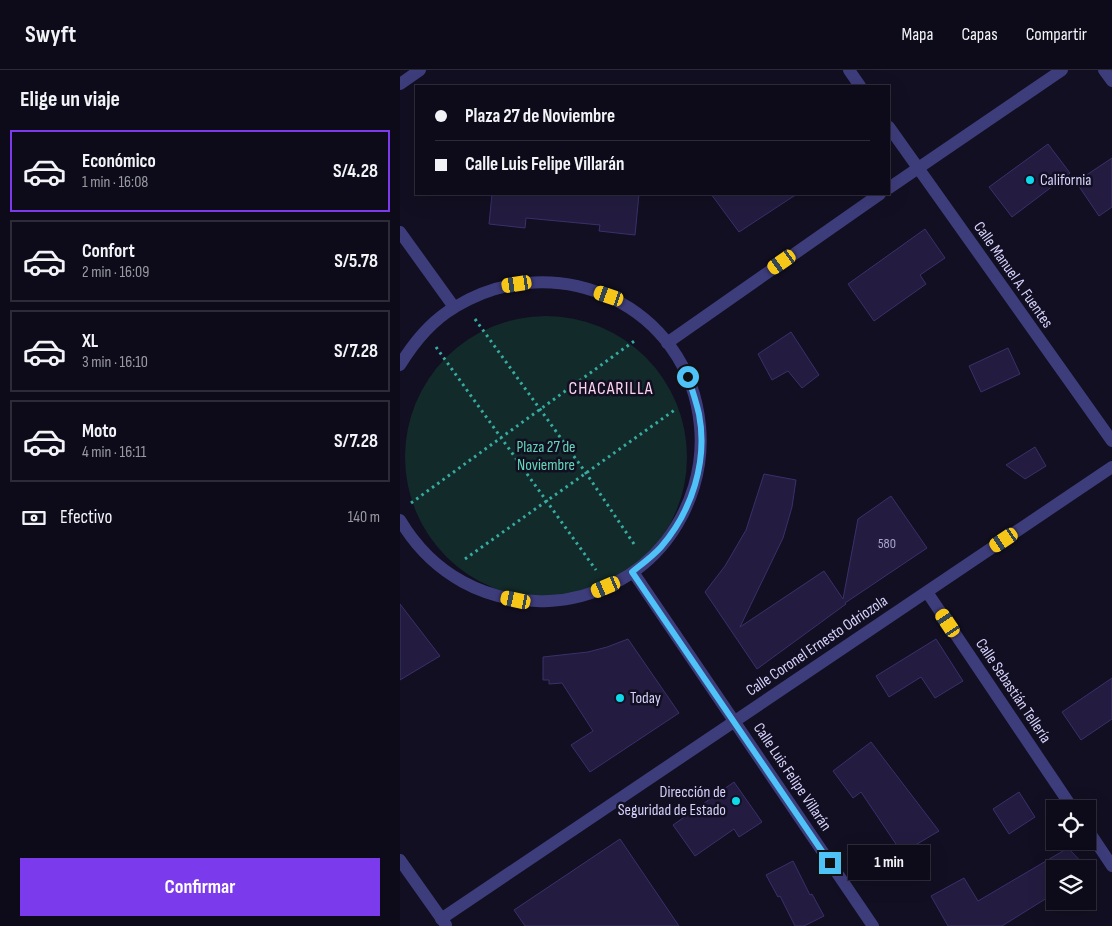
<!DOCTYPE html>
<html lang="es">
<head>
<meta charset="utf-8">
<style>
  :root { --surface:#0d0b19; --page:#1b1926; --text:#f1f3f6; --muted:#9a9ba2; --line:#2d2b38; --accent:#7c3aed }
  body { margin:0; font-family:"Sofia Sans Condensed",sans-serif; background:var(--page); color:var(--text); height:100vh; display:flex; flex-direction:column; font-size:19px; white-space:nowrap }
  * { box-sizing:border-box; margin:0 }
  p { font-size:16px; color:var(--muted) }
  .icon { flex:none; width:28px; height:28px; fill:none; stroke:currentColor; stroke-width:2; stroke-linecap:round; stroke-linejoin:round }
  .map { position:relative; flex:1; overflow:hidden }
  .sheet { display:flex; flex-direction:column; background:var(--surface); width:400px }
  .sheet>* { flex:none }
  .banner { position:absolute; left:15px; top:15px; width:475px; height:110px; border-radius:0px; box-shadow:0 5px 20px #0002,0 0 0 1px var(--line); display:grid; align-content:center; height:110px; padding:0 20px; background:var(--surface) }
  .buttons { position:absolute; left:646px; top:730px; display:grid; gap:10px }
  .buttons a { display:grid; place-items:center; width:50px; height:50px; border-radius:0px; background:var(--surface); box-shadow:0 5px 20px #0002,0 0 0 1px var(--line); font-size:25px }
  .end { position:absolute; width:22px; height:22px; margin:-11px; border:6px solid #4fc3f7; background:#111; box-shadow:0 0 0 2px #111 }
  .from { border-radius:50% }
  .bubble { position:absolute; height:35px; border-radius:0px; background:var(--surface); box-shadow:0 5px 20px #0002,0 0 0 1px var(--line); font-size:16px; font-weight:700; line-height:35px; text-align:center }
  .car { position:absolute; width:15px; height:30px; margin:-15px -8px; border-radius:6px; box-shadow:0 0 4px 1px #0007; background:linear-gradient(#f5c518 24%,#345 0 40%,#f5c518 0 76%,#345 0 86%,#f5c518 0) }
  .banner b { display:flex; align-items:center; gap:18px; height:48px; font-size:19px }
  .banner b+b { border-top:1px solid var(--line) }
  .banner i { width:12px; height:12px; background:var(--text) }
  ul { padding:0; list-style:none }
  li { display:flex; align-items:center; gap:15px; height:82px; margin:0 10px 8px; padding:0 10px; border:2px solid var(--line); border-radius:0px }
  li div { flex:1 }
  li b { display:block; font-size:19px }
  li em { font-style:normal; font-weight:700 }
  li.selected { border-color:var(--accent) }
  li>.icon { width:45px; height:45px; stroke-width:1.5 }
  h2 { padding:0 20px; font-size:22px; line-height:60px }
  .pay { display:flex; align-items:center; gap:12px; height:55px; padding:0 20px; font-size:19px }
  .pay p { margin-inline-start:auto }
  .primary-button { display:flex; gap:10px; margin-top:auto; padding:10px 20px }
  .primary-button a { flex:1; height:58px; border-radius:0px; background:var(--accent); color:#fff; font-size:20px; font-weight:700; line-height:58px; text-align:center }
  header { display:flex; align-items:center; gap:30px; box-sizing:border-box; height:70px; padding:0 25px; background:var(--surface); border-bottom:1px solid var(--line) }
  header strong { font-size:24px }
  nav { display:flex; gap:28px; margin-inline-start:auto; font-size:18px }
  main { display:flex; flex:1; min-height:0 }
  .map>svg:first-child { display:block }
  .green { fill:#122a29 }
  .building { fill:#231c40; stroke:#3a306b }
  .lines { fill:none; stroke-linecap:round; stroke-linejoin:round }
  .path { stroke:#37aba1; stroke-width:3; stroke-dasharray:2.5 4; stroke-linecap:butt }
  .street { stroke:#3e3d7c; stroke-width:12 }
  .route { stroke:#4fc3f7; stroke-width:6 }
  .poi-dot { fill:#10d9e9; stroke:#110f21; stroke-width:2 }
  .labels { text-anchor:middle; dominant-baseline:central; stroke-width:5; stroke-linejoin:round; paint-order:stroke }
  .number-label { font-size:14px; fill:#a9a4cd }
  .poi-label { font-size:16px; fill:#d6d2fc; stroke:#110f21; text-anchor:start }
  .street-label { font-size:16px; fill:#d6d2fc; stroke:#110f21 }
  .park-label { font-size:16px; fill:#63d6b7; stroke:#110f21 }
  .neighbourhood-label { font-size:18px; letter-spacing:1px; fill:#fcd4ee; stroke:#110f21 }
</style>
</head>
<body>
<header>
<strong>Swyft</strong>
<nav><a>Mapa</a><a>Capas</a><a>Compartir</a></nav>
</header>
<main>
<section class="sheet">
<h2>Elige un viaje</h2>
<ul>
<li class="selected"><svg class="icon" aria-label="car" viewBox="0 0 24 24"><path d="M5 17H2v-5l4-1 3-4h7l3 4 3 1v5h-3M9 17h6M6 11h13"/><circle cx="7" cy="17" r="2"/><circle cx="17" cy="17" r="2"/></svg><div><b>Económico</b><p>1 min · 16:08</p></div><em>S/4.28</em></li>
<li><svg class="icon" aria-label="car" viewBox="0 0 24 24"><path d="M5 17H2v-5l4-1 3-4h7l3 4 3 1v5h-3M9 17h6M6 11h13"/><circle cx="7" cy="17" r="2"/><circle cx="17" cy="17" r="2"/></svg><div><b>Confort</b><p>2 min · 16:09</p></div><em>S/5.78</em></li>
<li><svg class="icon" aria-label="car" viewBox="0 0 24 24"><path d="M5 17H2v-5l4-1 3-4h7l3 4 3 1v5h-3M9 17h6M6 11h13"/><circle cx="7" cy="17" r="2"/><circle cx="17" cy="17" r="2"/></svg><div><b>XL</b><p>3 min · 16:10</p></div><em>S/7.28</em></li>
<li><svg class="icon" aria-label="car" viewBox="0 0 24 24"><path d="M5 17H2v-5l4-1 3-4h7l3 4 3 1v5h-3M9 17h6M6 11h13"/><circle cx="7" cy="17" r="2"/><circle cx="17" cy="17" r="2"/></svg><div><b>Moto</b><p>4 min · 16:11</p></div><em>S/7.28</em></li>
</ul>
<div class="pay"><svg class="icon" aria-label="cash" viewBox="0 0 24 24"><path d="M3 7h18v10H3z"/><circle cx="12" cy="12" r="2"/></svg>Efectivo<p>140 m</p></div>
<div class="primary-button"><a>Confirmar</a></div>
</section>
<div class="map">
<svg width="712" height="856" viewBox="0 0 712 856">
  <rect width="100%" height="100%" fill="#110f21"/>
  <path class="green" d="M5 387a141 141 0 1 1 282 0a141 141 0 1 1-282 0Z"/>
  <path class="building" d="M648,74L670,103L612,147L589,117Z
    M712,88V137L699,146L676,112Z
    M92,124H239L235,165L199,161L200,155L126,148L125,158L89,154Z
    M311,124H397L339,162Z
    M525,159L545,188L520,205L526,214L474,251L448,214Z
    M391,262L419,305L402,318L388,301L372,310L358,284Z
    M608,278L620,304L581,322L569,296Z
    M635,377L646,396L625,409L606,395Z
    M364,404L396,410L392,437L383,468L340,557L424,501L443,529L458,449L491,426L527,478L445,533L446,534L357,599L305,522L325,496L346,460Z
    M0,534L40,586L0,610Z
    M228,569L279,643L190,702L171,675L193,661L162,613L149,614V610H143V587L188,582L207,577Z
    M536,569L563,611L535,628L521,607L489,627L476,606Z
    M712,608V649L681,670L662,642Z
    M471,672L539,761L502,783L461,722L453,728L433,701Z
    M334,712L362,752L339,767L334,759L295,786L273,755Z
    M619,722L635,747L609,764L593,739Z
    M220,769L279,856H125L114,840Z
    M668,778L690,801L688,803V799H655V823L602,856H548L531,826L564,808L578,831Z
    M393,791L410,825L412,824L424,846L404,856H395L380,826L378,827L366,805Z"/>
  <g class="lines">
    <path class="path" d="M75,249L186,403L234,474
      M36,277L196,500
      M11,433L237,269
      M65,489L276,339"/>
    <path class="street" d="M449,0L460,16
      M704,0L712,11
      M0,14L20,0
      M489,57L712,371
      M489,118L662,0
      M0,162L54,237
      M267,273L480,124
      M0,295C14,272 31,251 55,237C156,175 289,235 300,356C304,398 291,438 266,471C238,507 193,529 149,531C86,534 32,504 0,450
      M233,502L473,856
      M527,522L673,739
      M688,760L712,796
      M0,790L46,855
      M41,849L712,397"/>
  </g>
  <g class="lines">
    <path class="route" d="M288,307C292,319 296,331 299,344C308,391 292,441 261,477C253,486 242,494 232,502L430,793"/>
  </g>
  <g class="poi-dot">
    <circle cx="630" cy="110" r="5"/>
    <circle cx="220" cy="628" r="5"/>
    <circle cx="336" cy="731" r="5"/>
  </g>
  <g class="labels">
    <g class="number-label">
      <text x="487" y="473">580</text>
    </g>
    <g class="poi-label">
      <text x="640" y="110">California</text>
      <text x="230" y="628">Today</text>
      <text x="326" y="722" text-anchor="end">Dirección de<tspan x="326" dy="18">Seguridad de Estado</tspan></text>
    </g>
    <g class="street-label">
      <text transform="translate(613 205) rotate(55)">Calle Manuel A. Fuentes</text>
      <text transform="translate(417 576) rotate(-34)">Calle Coronel Ernesto Odriozola</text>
      <text transform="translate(613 621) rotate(56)">Calle Sebastián Tellería</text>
      <text transform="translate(392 707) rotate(56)">Calle Luis Felipe Villarán</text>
    </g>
    <g class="park-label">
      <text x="146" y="377">Plaza 27 de<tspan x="146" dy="18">Noviembre</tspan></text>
    </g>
    <g class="neighbourhood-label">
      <text x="211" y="318">CHACARILLA</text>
    </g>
  </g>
</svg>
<div class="buttons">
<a><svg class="icon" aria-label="locate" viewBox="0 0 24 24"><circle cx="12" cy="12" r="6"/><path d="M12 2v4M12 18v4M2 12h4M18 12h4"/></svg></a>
<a><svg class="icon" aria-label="layers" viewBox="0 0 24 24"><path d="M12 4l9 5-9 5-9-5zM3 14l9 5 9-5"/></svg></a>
</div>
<i class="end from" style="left:288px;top:307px"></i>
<i class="end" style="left:430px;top:793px"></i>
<div class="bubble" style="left:448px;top:775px;width:82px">1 min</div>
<i class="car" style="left:382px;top:192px;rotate:235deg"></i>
<i class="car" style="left:117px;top:214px;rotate:261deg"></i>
<i class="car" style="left:209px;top:226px;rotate:289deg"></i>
<i class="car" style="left:604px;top:470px;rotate:236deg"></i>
<i class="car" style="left:206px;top:517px;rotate:247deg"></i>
<i class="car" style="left:116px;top:530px;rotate:282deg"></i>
<i class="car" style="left:548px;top:553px;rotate:326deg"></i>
<div class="banner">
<b><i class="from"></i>Plaza 27 de Noviembre</b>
<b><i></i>Calle Luis Felipe Villarán</b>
</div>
</div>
</main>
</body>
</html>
